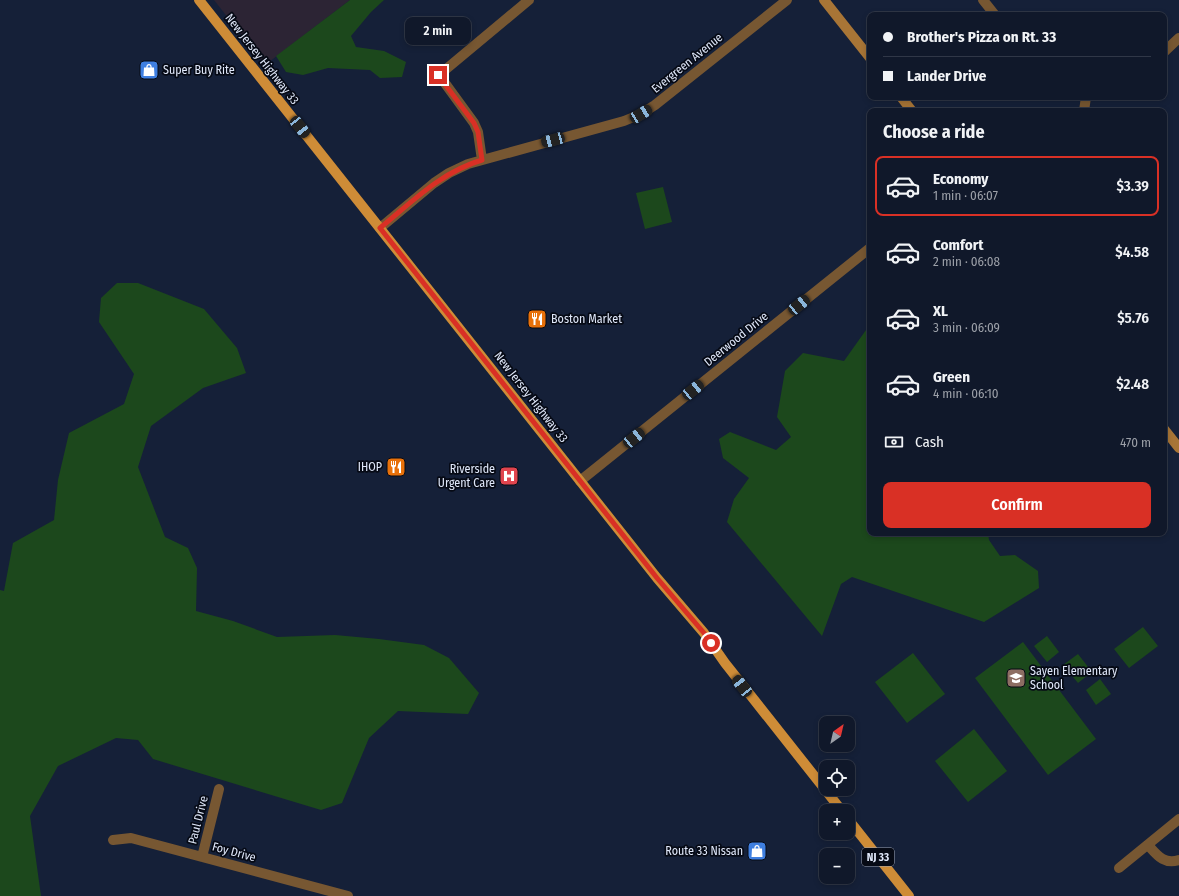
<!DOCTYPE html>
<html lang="en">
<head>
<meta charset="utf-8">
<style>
  :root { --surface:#10182a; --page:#1e2536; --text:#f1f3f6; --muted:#9ca0a8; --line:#303747; --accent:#d93025 }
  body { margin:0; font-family:"Fira Sans Condensed",sans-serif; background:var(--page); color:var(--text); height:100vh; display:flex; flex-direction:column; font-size:15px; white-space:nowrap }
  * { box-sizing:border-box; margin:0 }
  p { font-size:13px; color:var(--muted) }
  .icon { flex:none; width:22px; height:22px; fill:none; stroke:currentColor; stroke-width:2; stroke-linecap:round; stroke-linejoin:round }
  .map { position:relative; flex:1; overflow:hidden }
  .sheet { position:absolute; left:867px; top:108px; width:300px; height:428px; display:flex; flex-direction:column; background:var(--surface); border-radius:8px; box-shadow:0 2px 6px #0003,0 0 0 1px var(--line) }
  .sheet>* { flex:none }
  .hud { position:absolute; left:867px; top:12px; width:300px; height:88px; border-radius:8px; box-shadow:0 2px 6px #0003,0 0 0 1px var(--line); display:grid; align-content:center; height:88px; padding:0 16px; background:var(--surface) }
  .needle { width:26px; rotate:34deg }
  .tools { position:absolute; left:819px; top:716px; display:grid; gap:8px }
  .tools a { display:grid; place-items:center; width:36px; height:36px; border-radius:8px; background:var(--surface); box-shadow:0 2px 6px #0003,0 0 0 1px var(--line); font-size:20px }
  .end { position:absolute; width:18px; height:18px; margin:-9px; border:5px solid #d93025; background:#fff; box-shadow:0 0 0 2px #fff }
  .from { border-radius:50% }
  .bubble { position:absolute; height:28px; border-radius:8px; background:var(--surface); box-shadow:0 2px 6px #0003,0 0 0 1px var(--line); font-size:13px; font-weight:600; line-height:28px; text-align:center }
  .car { position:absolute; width:12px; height:24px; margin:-12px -6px; border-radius:5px; box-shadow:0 0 3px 1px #0007; background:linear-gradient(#222 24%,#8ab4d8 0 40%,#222 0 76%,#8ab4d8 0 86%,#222 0) }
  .hud b { display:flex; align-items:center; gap:14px; height:38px; font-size:15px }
  .hud b+b { border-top:1px solid var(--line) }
  .hud i { width:10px; height:10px; background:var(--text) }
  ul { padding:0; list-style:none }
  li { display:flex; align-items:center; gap:12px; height:60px; margin:0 8px 6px; padding:0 8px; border:2px solid transparent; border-radius:8px }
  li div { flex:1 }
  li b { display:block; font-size:15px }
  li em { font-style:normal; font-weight:600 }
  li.on { border-color:var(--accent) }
  li>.icon { width:36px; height:36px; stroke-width:1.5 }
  h2 { padding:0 16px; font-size:18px; line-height:48px }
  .pay { display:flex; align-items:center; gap:10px; height:44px; padding:0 16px; font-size:15px }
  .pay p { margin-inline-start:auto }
  .primary-button { display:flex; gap:8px; margin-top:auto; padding:8px 16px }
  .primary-button a { flex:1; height:46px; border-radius:8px; background:var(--accent); color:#fff; font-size:16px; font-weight:600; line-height:46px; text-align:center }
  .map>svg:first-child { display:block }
  .commercial { fill:#2c2434 }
  .green { fill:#1c481c }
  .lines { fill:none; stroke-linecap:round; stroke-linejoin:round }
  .street { stroke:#775732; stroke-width:10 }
  .secondary { stroke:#a87536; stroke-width:10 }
  .primary { stroke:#ce8c37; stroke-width:10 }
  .route { stroke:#d93025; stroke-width:5 }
  .labels { text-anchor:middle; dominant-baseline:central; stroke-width:3.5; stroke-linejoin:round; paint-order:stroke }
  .shield { fill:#060a15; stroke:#9fa5b5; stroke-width:1 }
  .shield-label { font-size:11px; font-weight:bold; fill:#e0e8fa }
  .street-label { font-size:12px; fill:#e0e8fa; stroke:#060a15 }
  .poi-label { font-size:12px; fill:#e0e8fa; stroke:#060a15; text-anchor:start }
</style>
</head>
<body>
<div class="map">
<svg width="1179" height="896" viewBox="0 0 1179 896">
  <rect width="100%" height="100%" fill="#152038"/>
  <path class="commercial" d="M214,0H350L265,65Z"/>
  <path class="green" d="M350,0H384L371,12L351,36L356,47L384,51L406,62L402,77L380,78L370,70L328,68L303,75L286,72L276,56Z
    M663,187L672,222L645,229L636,193Z
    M117,283H138L204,309L237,348L246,373L203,388L151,426L138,467L165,537L188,548L197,568L196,611L233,621L277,637L335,635L379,639L424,645L449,658L479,693L468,714L398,711L369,738L342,803L321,810L153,759L138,740L116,738L58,766L30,816L41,896H0V590L4,591L13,543L54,520L58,480L69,433L124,404L134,374L99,322L101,298Z
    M866,330L870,331V533H988L989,540L1000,556L1015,555L1038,571L1039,588L984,622L852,577L841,584L822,636L727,522L734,499L749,478L723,458L719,439L730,432L776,450L791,437L777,417L785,371L803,353L844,361Z
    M1143,627L1158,646L1129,668L1114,649Z
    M1047,636L1059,652L1047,662L1034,646Z
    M1023,642L1096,739L1048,775L975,678Z
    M913,653L945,694L907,723L875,682Z
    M1078,654L1092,672L1078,683L1063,665Z
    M1100,679L1111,694L1096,705L1086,690Z
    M974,729L1007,771L968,802L935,761Z"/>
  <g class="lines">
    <path class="street" d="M983,0L995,15
      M1164,52L1179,38
      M1084,111L1086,97
      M482,160L478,132L474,123L439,75L529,0
      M380,228L434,183L449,173L468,164L624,121L641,114L655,105L787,0
      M580,481L870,248
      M113,840L131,838L348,896
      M1148,845C1157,855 1164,865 1179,860
      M202,857L219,789
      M1119,868L1179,819"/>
    <path class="secondary" d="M824,0L870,58
      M901,97L912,111
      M1164,429L1179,448"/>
    <path class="primary" d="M199,0L657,578L704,633L725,663L842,811
      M848,819L909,896"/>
  </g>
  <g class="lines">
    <path class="route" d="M438,75L474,123L478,132L482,160C441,172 412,202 380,228L657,578L704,633L711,643"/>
  </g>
  <defs>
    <symbol id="shop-square" viewBox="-11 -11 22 22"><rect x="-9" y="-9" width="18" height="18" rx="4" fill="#3f7fe0" stroke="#060a15"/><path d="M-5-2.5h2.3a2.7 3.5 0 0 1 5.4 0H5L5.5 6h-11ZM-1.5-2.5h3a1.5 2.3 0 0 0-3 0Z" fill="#fff"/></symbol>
    <symbol id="restaurant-square" viewBox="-11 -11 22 22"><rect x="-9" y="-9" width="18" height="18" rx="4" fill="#e8710a" stroke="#060a15"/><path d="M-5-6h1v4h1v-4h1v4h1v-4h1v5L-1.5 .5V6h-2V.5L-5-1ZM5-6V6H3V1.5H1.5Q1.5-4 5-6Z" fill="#fff"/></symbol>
    <symbol id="hospital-square" viewBox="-11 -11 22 22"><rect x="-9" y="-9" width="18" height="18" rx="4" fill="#e0444e" stroke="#060a15"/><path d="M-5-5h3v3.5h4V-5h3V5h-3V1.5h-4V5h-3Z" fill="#fff"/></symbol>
    <symbol id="school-square" viewBox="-11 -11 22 22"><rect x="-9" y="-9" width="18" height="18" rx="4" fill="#8d6e63" stroke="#060a15"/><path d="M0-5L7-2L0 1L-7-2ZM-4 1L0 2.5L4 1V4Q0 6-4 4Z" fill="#fff"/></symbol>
  </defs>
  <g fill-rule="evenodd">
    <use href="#shop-square" x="138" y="59" width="22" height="22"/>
    <use href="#restaurant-square" x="526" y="308" width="22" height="22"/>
    <use href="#restaurant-square" x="385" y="456" width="22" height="22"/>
    <use href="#hospital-square" x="498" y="465" width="22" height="22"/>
    <use href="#school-square" x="1005" y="667" width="22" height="22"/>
    <use href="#shop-square" x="746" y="840" width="22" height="22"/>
  </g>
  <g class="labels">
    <rect class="shield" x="862" y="848" width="32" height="18" rx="3"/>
    <g class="shield-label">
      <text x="878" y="857">NJ 33</text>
    </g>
    <g class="street-label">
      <text transform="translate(262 59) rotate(52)">New Jersey Highway 33</text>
      <text transform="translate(687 63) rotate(-39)">Evergreen Avenue</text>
      <text transform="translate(736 339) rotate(-39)">Deerwood Drive</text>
      <text transform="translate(531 397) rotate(52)">New Jersey Highway 33</text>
      <text transform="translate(198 820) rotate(-76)">Paul Drive</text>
      <text transform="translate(234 852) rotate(15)">Foy Drive</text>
    </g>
    <g class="poi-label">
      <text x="163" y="70">Super Buy Rite</text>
      <text x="551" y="319">Boston Market</text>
      <text x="382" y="467" text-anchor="end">IHOP</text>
      <text x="495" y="469" text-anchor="end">Riverside<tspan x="495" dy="14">Urgent Care</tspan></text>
      <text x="1030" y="671">Sayen Elementary<tspan x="1030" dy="14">School</tspan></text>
      <text x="743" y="851" text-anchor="end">Route 33 Nissan</text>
    </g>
  </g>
</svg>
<div class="tools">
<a><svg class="needle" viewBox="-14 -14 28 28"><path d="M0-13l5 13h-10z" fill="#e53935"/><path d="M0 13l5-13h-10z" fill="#9ca0a8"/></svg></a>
<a><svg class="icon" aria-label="locate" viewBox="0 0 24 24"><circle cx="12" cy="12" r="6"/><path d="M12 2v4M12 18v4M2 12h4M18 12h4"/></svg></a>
<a>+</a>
<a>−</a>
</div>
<i class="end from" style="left:711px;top:643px"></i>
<i class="end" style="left:438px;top:75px"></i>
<div class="bubble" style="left:405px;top:17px;width:66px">2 min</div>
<i class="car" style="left:641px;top:114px;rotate:59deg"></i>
<i class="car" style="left:300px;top:127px;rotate:142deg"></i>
<i class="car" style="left:553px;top:140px;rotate:255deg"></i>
<i class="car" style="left:799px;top:305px;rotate:51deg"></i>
<i class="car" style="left:693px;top:390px;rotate:51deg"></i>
<i class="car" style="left:634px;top:438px;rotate:51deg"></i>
<i class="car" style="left:742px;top:686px;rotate:322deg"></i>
<div class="hud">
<b><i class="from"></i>Brother's Pizza on Rt. 33</b>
<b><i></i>Lander Drive</b>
</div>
<section class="sheet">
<h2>Choose a ride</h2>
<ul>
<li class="on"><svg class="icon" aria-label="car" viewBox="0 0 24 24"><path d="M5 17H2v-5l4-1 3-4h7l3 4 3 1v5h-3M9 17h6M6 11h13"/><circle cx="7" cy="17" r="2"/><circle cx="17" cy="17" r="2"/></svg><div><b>Economy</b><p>1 min · 06:07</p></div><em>$3.39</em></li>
<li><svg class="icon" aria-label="car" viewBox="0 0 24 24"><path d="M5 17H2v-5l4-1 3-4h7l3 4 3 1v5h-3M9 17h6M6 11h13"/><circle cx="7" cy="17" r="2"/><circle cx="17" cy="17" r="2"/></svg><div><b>Comfort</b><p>2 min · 06:08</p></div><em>$4.58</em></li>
<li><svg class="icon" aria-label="car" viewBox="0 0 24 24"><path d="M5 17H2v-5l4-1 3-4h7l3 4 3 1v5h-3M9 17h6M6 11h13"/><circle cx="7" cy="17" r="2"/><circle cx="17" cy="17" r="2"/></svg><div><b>XL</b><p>3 min · 06:09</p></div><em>$5.76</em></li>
<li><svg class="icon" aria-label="car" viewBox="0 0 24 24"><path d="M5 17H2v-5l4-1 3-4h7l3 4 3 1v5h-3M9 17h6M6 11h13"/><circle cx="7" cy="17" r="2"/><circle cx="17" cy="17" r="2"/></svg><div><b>Green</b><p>4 min · 06:10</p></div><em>$2.48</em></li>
</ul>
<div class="pay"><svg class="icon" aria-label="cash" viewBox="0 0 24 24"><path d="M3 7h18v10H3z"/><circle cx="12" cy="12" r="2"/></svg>Cash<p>470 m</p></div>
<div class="primary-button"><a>Confirm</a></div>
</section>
</div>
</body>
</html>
